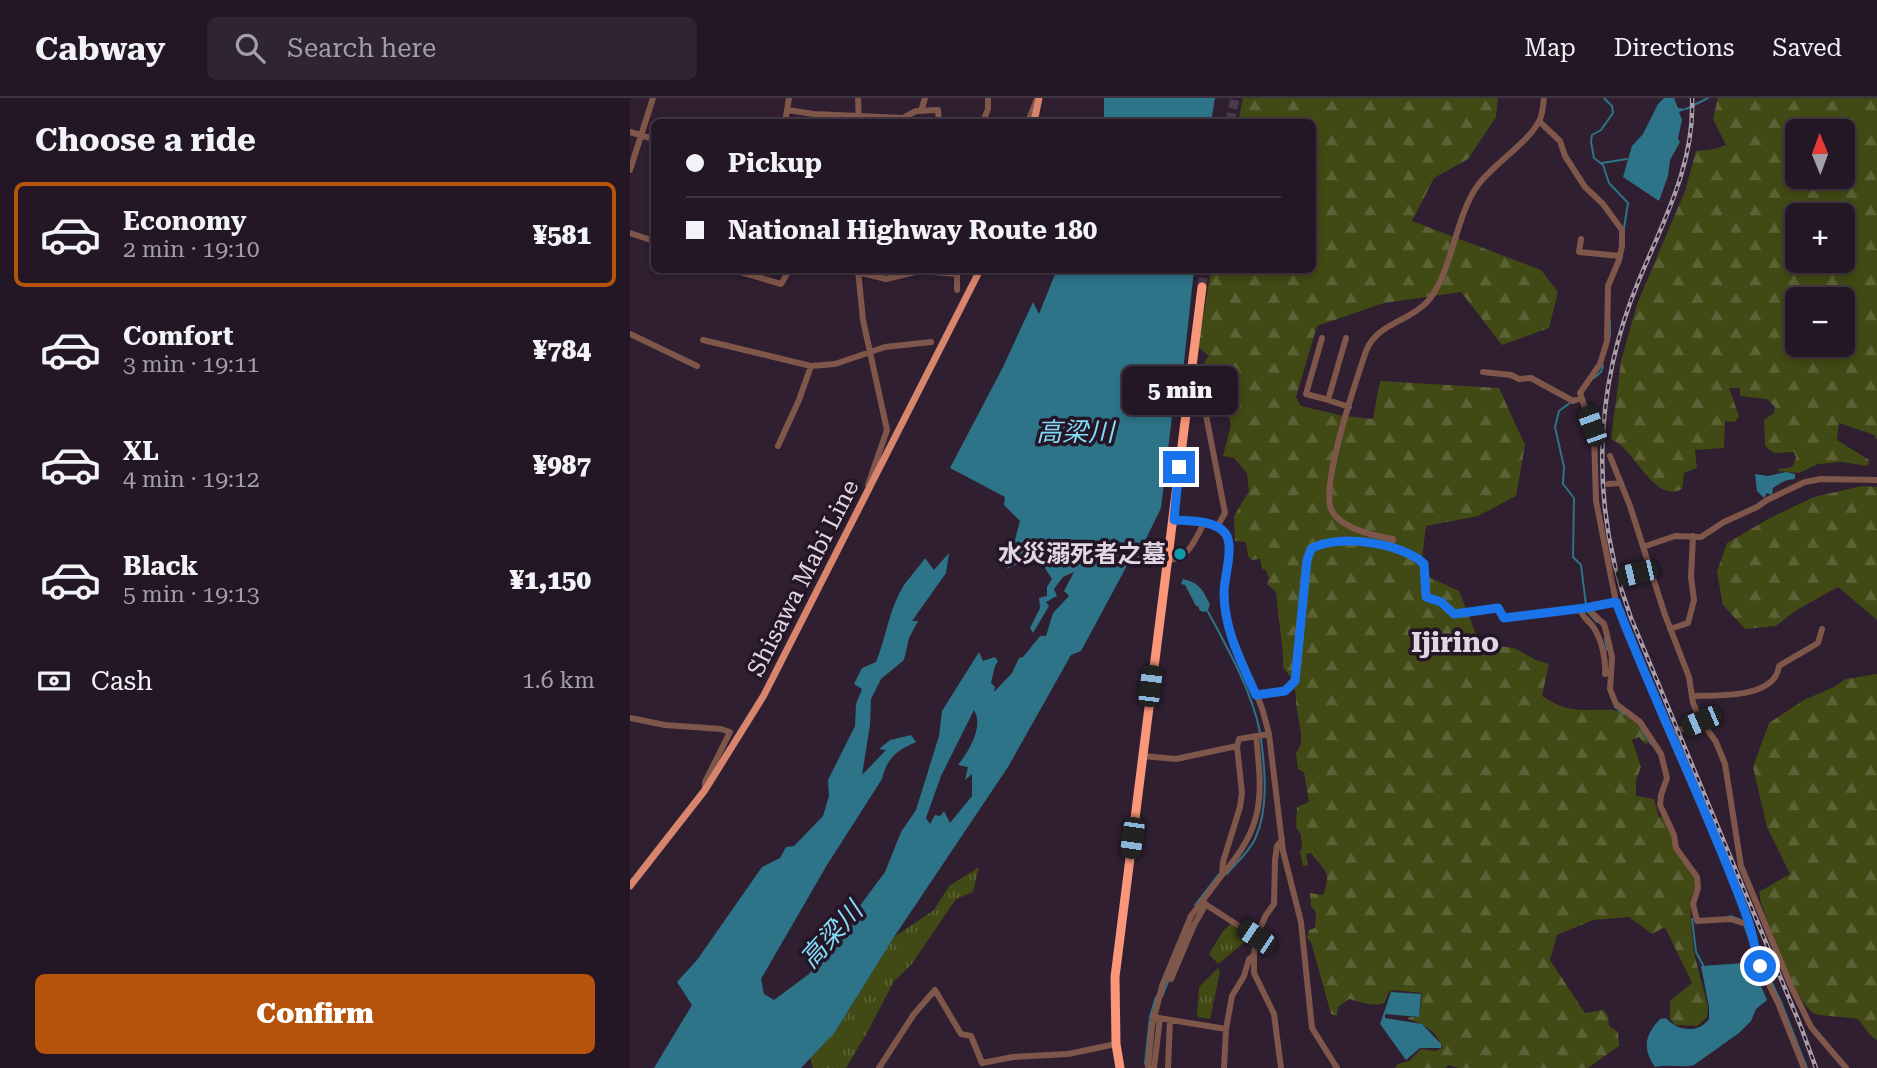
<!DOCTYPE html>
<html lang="en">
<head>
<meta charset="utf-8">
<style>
  :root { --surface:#231725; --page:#2f2432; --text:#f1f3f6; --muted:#a39fa7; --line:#403642; --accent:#b45309 }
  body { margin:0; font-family:"Roboto Serif","Noto Sans JP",serif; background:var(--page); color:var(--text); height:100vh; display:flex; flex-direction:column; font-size:26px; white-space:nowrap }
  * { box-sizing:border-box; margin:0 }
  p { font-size:23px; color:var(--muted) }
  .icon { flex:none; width:38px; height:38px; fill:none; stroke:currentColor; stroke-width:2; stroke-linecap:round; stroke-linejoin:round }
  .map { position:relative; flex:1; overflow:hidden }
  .panel { display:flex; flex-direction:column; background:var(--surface); width:630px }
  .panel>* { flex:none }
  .banner { position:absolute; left:21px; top:21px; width:665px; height:154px; border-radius:10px; box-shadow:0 4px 10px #0003,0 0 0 2px var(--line); display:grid; align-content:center; height:154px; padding:0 35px; background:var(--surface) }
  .needle { width:46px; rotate:359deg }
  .buttons { position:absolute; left:1155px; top:21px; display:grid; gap:14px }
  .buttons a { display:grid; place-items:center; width:70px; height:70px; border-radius:10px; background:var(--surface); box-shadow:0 4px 10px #0003,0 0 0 2px var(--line); font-size:35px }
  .end { position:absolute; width:32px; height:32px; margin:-16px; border:9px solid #1a73e8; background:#fff; box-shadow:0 0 0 4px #fff }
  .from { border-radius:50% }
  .bubble { position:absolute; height:49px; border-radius:10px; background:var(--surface); box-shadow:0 4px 10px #0003,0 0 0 2px var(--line); font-size:23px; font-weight:800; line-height:49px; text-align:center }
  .car { position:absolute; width:21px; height:42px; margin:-21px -10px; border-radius:9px; box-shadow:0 0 5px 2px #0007; background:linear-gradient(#222 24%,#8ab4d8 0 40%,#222 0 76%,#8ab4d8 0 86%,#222 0) }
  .banner b { display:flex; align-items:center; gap:24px; height:66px; font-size:26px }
  .banner b+b { border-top:2px solid var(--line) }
  .banner i { width:18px; height:18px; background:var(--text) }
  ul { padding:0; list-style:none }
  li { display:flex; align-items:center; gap:21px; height:105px; margin:0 14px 10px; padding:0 21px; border:4px solid transparent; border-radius:10px }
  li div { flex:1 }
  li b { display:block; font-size:26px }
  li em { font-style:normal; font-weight:800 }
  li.on { border-color:var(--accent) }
  li>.icon { width:63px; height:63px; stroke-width:1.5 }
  h2 { padding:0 35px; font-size:32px; line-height:84px }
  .pay { display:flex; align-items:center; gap:18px; height:77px; padding:0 35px; font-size:26px }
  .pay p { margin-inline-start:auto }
  .cta { display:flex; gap:14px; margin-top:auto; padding:14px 35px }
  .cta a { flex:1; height:80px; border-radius:10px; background:var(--accent); color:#fff; font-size:28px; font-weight:800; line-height:80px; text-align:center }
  header { display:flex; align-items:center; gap:42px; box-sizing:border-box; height:98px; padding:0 35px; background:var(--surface); border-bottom:2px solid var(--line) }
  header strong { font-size:33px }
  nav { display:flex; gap:38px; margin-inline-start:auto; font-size:24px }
  .search { width:490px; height:63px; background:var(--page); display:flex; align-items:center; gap:18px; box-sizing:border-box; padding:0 24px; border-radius:10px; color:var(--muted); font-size:26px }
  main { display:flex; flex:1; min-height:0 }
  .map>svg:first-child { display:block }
  .grass { fill:url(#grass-tufts) }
  .forest { fill:url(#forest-firs); fill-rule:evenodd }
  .water { fill:#2d7488; fill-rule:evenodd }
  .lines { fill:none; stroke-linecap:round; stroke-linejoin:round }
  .stream { stroke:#2d7488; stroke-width:2 }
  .highway-tunnel { stroke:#4a3b4c; stroke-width:9; stroke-dasharray:9 4.5; stroke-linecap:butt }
  .minor { stroke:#7f564a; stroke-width:6 }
  .major { stroke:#d7856c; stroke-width:7 }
  .highway { stroke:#fa9779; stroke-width:9 }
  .rail-casing { stroke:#a99daa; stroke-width:4.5 }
  .rail { stroke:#251627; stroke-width:2; stroke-dasharray:5; stroke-linecap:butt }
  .route { stroke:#1a73e8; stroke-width:9 }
  .culture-dot { fill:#0f9aa8; stroke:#251627; stroke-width:2.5 }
  .labels { text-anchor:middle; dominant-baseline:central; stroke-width:7; stroke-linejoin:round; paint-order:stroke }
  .poi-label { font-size:24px; font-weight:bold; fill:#e1d7e2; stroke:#251627; text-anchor:end }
  .street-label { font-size:24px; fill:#e1d7e2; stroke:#251627 }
  .water-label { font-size:26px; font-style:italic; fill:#82dcf8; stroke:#251627 }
  .quarter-label { font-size:28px; font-weight:bold; fill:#e1d7e2; stroke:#251627 }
</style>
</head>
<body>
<header>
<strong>Cabway</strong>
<div class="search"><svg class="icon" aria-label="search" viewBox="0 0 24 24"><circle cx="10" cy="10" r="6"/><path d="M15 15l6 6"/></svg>Search here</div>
<nav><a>Map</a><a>Directions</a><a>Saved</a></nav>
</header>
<main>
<section class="panel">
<h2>Choose a ride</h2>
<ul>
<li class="on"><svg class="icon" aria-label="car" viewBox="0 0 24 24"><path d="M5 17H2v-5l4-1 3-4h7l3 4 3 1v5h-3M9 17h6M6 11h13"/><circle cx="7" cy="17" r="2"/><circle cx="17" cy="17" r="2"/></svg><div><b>Economy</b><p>2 min · 19:10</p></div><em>¥581</em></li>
<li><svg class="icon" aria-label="car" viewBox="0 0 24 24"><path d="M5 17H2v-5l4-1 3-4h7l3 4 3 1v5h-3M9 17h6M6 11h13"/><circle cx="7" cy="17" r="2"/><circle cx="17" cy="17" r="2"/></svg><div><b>Comfort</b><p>3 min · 19:11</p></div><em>¥784</em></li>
<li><svg class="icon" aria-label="car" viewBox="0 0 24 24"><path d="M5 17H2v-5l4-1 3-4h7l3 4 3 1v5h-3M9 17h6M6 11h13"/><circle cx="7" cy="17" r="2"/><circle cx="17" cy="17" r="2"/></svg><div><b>XL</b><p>4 min · 19:12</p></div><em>¥987</em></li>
<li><svg class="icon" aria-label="car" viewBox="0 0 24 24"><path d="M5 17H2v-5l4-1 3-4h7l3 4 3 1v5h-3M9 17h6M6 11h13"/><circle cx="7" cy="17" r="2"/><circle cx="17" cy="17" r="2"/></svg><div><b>Black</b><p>5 min · 19:13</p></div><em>¥1,150</em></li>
</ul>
<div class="pay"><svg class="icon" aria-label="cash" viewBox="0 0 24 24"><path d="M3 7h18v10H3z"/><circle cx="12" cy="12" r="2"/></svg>Cash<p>1.6 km</p></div>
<div class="cta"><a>Confirm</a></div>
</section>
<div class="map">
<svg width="1247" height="970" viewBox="0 0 1247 970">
  <defs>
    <pattern id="grass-tufts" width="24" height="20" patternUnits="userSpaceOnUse" patternTransform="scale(1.75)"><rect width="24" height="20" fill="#414914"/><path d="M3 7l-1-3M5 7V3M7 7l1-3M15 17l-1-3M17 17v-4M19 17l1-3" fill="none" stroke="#5c6236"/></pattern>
    <pattern id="forest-firs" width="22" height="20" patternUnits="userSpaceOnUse" patternTransform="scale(1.75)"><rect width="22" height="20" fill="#414914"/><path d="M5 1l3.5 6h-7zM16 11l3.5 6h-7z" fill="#5c6236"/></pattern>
  </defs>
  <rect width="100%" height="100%" fill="#2f1f31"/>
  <path class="grass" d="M349,769L343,794L326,801L281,867L264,883L238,933L216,970H183L180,960L205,934L264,839L304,812L319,788Z
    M603,824L622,838L588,866L579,856L593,833Z
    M588,870L590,874L580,921L567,919L569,889Z"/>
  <path class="forest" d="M613,0H868L866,19L838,61L804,80L782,123L911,172L928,194L919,230L872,247L831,194L754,205L687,228L666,299L671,308L714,318L743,321L750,283L869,290L895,347L886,398L848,418L796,428L790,475L829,493L850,546L884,550L906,562L919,566L912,598C919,602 928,608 937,610C977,618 992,597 1019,641L1018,645L1015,646L1009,639L1002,642L1011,669L1006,682V698L1024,701L1029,719H1034L1042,738L1044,752L1065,779L1066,787L1060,803L1061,829L1064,855L1078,909L1077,919L1067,928L1045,927L1040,921V903L1062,885L1036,831L1033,830L1022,836L999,819L963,822L927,837L920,862L955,915L973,912L978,918L979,928L988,934L989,948L958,970H828L819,967L815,970H765L768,966L779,963L791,951L806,953L812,950C808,934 793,925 778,921L779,919H789L792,895L764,892L759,894L754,905C741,909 731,904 719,901L708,909L707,918L701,916L681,844L677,840L679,832L685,830L686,814L681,808L680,795L693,797C703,770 693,774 682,755L676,756L678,768H673L670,754L672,750L671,737L666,729L667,709L679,704L674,674L668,671L666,655L671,646V635L666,606V597L662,581L653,569V557L646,494L637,486L639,480L636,472L632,471L630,461L622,462L618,458L616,444L605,443L604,418L619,393L617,375L604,360L593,358L601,327L598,315C586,310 575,308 571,294L576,290C583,299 587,302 599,300L601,287L576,276L574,265L579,258L568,249L581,172H682V24H608Z
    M1088,0H1247V342L1244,337L1209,325L1207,342L1239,362L1238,368L1212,364L1188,366L1169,375L1148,373L1149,371L1162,369L1166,360L1164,354L1144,355L1135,348L1134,322L1144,315L1145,309L1137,301L1110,298V290H1099L1109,318L1105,324L1095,323L1094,350L1065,352L1067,370L1054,375L1052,391C1024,406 1005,351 981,341L991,263L1007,206L1055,93L1066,53L1085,51L1096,47L1083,21ZM1213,33V79H1167V33ZM1167,117H1213V163H1167ZM1167,201H1213V247H1167Z
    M1232,388L1247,389V522L1208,489L1165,513L1146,528L1115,531L1093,507L1087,474L1097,445L1140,420L1184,399Z
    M1247,576V942L1240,937L1228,921C1219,919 1189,918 1185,916C1164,905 1140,828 1131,805L1129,794L1160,776L1137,729L1123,669L1139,625L1174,602L1204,589L1216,581Z"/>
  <path class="water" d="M474,0H585L581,24H474Z
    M1034,0H1044L1048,10L1057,11L1049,14L1052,22L1048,40L1050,44L1040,62L1038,78L1029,103L993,79L1002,48L1013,36L1028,6Z
    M430,172H564L553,273L544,302L531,410L512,449L506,451L451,553L441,557L378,669L264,839L205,934L171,970H24L62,907L47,884L67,862L132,769L150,760L156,749L164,748L193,718L199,698L198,682L225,628L226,606L232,591L224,586L232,570L246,564C255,542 258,518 269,496C275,483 287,472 295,460L304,472L319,455L316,475L282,523H288L279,540L274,562L251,581L241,601L240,627L232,677L256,652L249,651L260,642L281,637L286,644C267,652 257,660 252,681L197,767L131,881L134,896L144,902L179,876L255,774L271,734L286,712L309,638L312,613L349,554L353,563L365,559L368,563L365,568L361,585L365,589L364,594L382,575L389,560L393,559L410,538H416L423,515L439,498L434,493L444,474L433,479L424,491L427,498L416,504L419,508L403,535L400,530L410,510L409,500L417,498V489L422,481L413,467L400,460L377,471L390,423L374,407L375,399L320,370L373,269L403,204L409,216L425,176ZM344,612C354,629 339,653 328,667L338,669L335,682L342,676V698L320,725L314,713L310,718L305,717L300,726L296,720L311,678Z
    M1156,374L1165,376V381C1157,381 1150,385 1143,390L1142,397L1137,395L1134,400L1127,393L1125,376L1138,378Z
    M553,481C571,486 571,490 580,506L578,512L575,514L570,513L568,508H566L555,487L551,486Z
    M1115,865L1124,872L1137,902L1126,911L1121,923L1109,935L1064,967C1052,970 1038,966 1025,969C1012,950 1015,937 1030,921L1036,920C1047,933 1068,936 1079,921V909L1071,868Z
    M761,894L791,896L789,919L755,916V920L792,926L811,946V950H790L776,962L750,926Z"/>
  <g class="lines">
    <path class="stream" d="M974,0L982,8L983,15L971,32L962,37L961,44L964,60L973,67L979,85L998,105L994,130
      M1056,11L1078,0
      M972,65L997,61
      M980,239V223
      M964,280L971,274L973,268
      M941,304L929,313L925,329L934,369L933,386L944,400L943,459L951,467L956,507
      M502,455L519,466
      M577,512C598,551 621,591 630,634
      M957,513L967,524
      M975,541L977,552
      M985,609L994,616
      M1011,630L1021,646
      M597,776C606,765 619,754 625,741C639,711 635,672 631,641
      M565,807L589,776
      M1100,818L1111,822
      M1062,821L1066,854L1073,867
      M1114,826L1127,864
      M1134,869L1140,875L1141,883L1151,904L1177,970
      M532,899L539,881
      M515,966L520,919L526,899"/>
    <path class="highway-tunnel" d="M600,24L605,0
      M572,189L574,172"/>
    <path class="minor" d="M228,0L229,24
      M157,12L184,16L273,20L286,13L308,12L309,24
      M291,13L295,0
      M155,24L159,0
      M353,24L358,11V0
      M398,24L406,3
      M910,24L930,43L935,58L955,89L973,106L992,132V148L989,162L978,188L977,243L970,266L950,295L964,337L966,403L986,504L1030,614L1091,754L1118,823L1130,868L1148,905L1174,970
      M0,34L24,41
      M0,72L23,0
      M0,135L24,143
      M951,141L949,154L990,158
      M104,172L151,186L159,173L161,172L224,173L256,181L290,173L327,176
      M228,172L233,222L257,332L238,387
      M327,192V172
      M0,236L67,268
      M692,240L676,296L699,302
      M716,240L698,302L719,309
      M73,242L181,268L205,266L255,249L301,244
      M853,274L881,277L889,281L901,280L943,303L951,300
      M558,290L570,298L575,312L595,415L587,429
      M148,348L169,302L181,268
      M980,358L1000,408L1035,517L1059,579L1063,605L1071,623L1086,644L1095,666L1111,768L1161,888L1181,929L1216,970
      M978,386L991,385
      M544,422L574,425L587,429L598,440L599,450L594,490L597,526L632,610L639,636L653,753L671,824L682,930L707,970
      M1013,449L1045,438L1071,439L1094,424L1127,409L1137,402L1175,384L1191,381L1247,382
      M761,450L789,461L794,465L796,499L811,504L822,516L868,510L874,520L955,510L986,504
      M538,462C558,462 566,440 574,425
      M992,479L1021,472
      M960,509L962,515L974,526L976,533L982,559L980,591L986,606L1010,624L1031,656L1037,680L1031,697L1030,707L1044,737L1046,750L1067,779L1068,790L1063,806L1067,823L1100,821L1113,825L1118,823
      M950,511C953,521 959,522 964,530C972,543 976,561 975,576
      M1040,531L1058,525L1064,502L1061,479L1063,438
      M626,597C636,596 651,597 659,591C678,576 665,478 681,451C706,436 735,444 761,450L763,441C745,438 709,430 701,411C691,385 726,283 736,253C747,225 779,224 797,204C822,177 825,118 848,87C862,67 902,42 910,21C913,14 913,7 914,0
      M1062,598C1087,597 1145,601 1149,568L1188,545L1192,531
      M0,620L35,627L91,631L100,634L75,684V692
      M1040,636L1071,623
      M513,658L546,661L607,648L609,641L639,636
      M592,777C634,728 633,701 626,638
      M575,806L626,839
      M541,881L564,827L576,806
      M523,919L596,931
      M249,970L284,916L305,892L331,936L341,938L352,965L383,959L438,956L486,946
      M518,970L522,928L532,888L561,818L592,777L593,764L610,709L612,695L607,648
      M524,970L530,920
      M538,970L540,922
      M594,970L596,931L602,898L614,878L619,861L624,857
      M651,970L644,916L624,875V857L626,839L636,817L644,806L645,762L647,748L652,742"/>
    <path class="major" d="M404,24L409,0
      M0,788L75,692L134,597L350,172"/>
    <path class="highway" d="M490,970L486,946L485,879L572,189"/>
    <defs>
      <path id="rail" d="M1062,0C1065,66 1033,124 1009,182C963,292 960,409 1001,520L1171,929L1186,970"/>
    </defs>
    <use href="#rail" class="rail-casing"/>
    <use href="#rail" class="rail"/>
  </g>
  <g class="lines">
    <path class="route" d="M549,369L544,422C559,423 585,422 595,435C605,447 594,479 594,494C594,532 611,563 626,597L655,593L665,583L677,462L681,451C707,435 773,445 794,466L796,499L811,504L824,516L868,510L874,520L955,510L986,504C1027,611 1079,714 1118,822C1123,837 1125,853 1130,868"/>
  </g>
  <circle class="culture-dot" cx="550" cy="456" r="7"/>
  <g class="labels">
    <g class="poi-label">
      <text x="536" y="456">水災溺死者之墓</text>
    </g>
    <g class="street-label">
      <text transform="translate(173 480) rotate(-63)">Shisawa Mabi Line</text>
    </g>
    <g class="water-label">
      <text x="445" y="334">高梁川</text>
      <text transform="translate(201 837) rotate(-48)">高梁川</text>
    </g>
    <g class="quarter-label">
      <text x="825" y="544">Ijirino</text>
    </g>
  </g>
</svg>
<div class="buttons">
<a><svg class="needle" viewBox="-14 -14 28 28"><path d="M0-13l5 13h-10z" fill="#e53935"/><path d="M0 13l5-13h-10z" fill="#a39fa7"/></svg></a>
<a>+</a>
<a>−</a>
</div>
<i class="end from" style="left:1130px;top:868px"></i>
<i class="end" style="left:549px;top:369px"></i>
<div class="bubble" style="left:492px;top:268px;width:116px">5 min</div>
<i class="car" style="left:962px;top:328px;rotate:340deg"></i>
<i class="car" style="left:1007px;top:475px;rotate:257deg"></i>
<i class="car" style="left:520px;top:588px;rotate:7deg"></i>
<i class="car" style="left:1071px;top:623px;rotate:247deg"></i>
<i class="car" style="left:502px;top:740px;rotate:188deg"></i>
<i class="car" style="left:626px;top:839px;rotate:304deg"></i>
<div class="banner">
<b><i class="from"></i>Pickup</b>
<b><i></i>National Highway Route 180</b>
</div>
</div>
</main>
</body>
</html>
